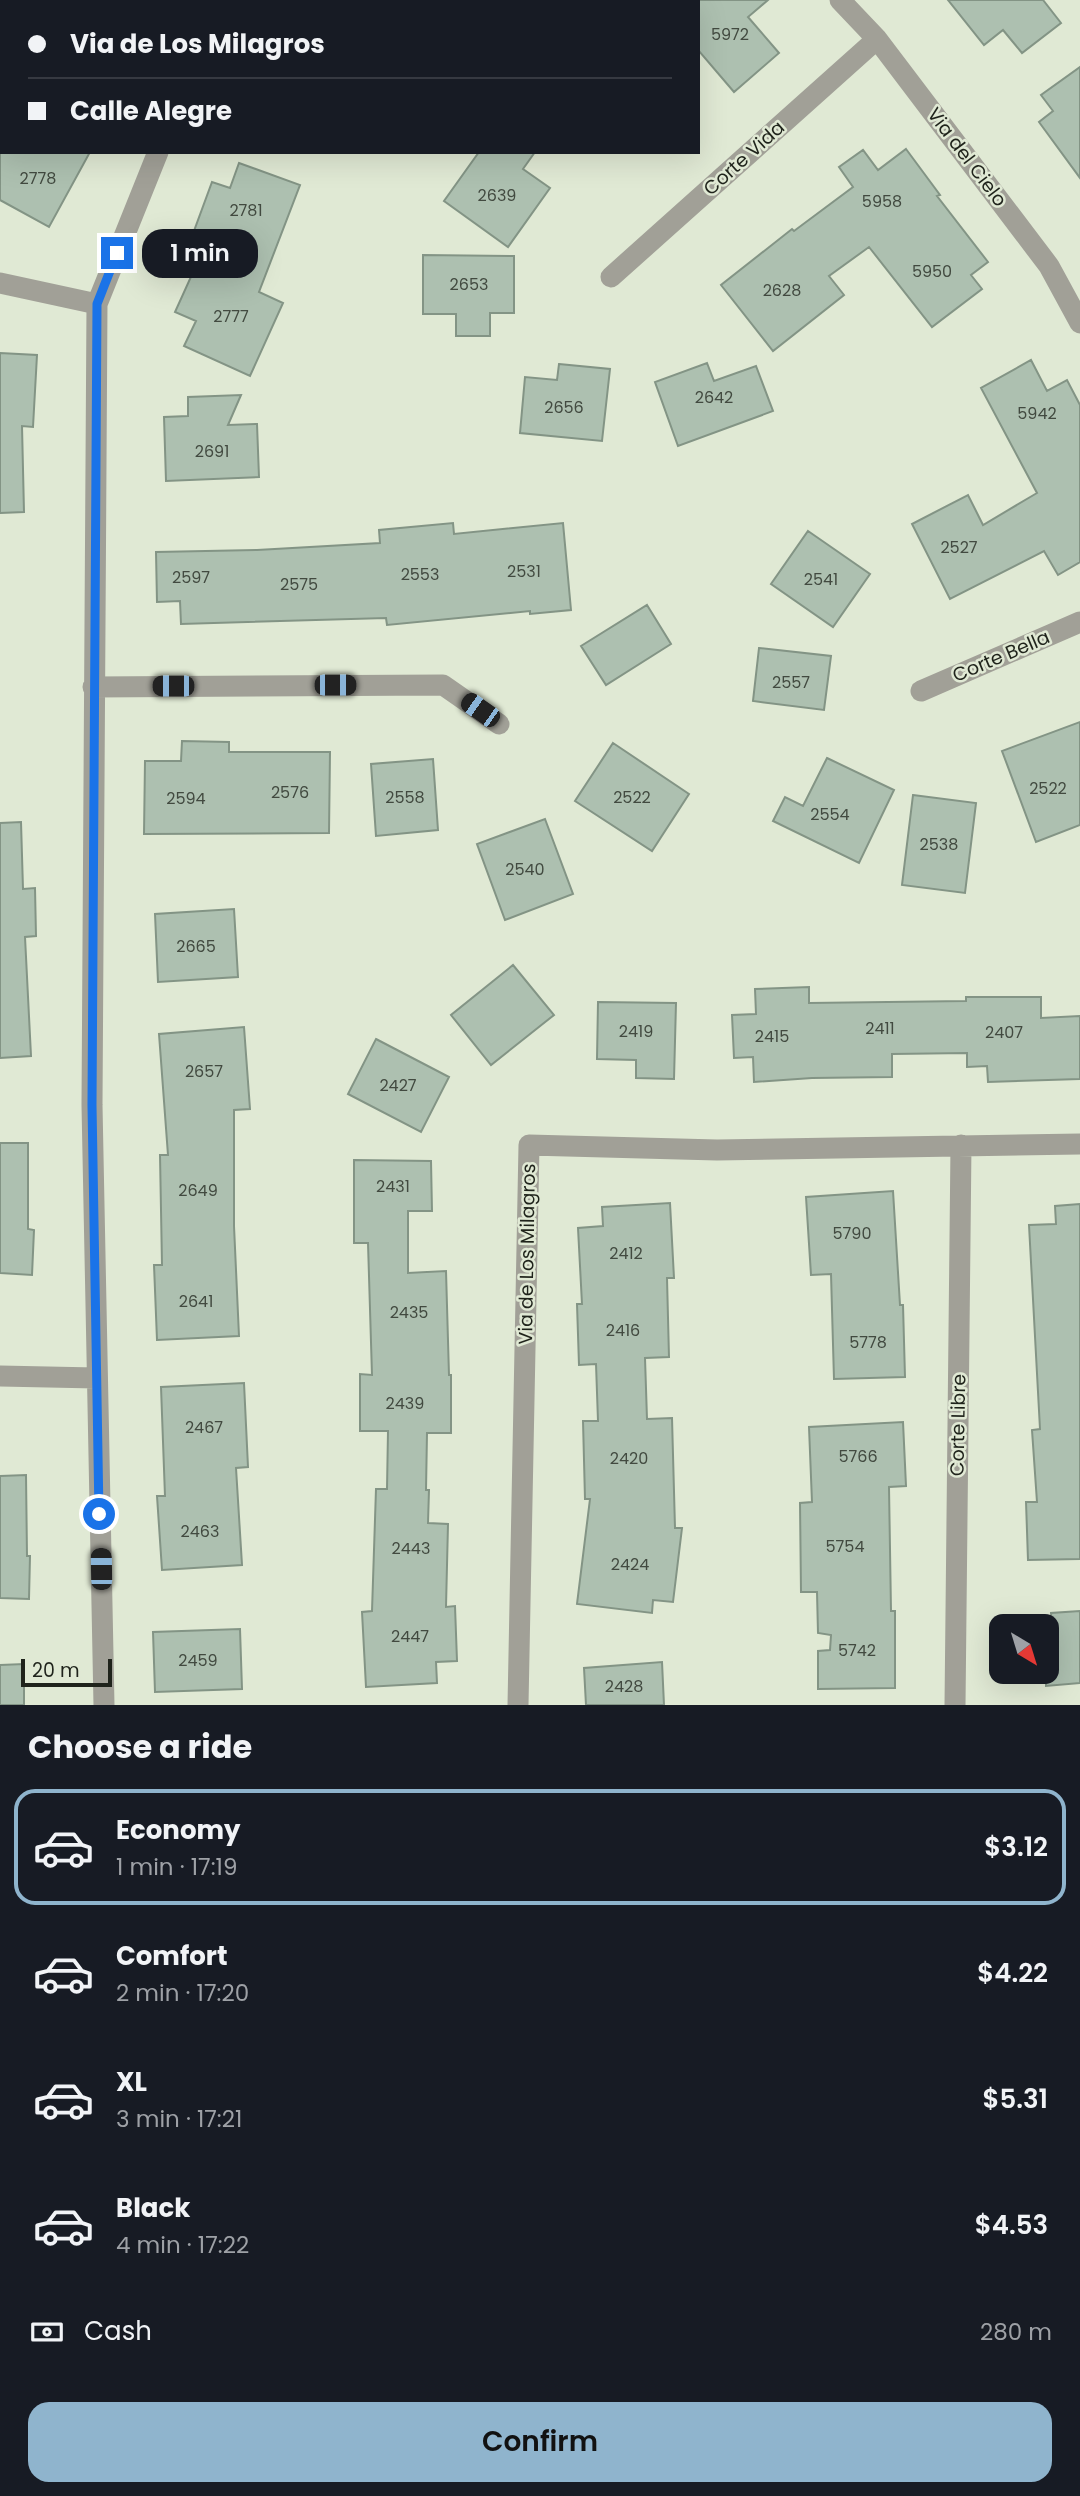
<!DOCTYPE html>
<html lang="en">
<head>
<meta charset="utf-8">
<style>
  :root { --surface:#171b24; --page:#242831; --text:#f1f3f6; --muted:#9ea1a6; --line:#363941; --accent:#8fb4cd }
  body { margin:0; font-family:Poppins,sans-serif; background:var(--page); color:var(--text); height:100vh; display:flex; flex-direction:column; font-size:26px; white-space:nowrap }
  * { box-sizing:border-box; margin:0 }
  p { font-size:23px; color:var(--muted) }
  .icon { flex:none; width:38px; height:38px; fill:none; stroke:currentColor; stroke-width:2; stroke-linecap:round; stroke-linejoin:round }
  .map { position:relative; height:1705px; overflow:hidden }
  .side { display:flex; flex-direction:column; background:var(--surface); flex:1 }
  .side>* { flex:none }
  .guide { position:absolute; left:0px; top:0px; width:700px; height:154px; box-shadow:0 7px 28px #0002; display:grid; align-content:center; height:154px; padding:0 28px; background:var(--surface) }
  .needle { width:46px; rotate:142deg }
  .tools { position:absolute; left:989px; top:1614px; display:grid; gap:14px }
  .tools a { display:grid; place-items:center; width:70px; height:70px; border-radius:14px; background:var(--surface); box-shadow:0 7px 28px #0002; font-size:35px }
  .scale { position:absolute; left:21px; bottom:18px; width:91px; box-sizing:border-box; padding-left:7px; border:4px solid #1f231b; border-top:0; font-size:19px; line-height:24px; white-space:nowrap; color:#1f231b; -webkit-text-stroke:5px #e0e9d4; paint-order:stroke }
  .end { position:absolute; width:32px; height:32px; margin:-16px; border:9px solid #1a73e8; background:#fff; box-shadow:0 0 0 4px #fff }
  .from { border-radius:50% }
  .bubble { position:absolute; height:49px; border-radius:21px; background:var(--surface); box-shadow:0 7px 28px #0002; font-size:23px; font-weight:600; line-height:49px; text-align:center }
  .car { position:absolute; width:21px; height:42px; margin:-21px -10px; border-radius:9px; box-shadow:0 0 5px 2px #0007; background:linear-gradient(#222 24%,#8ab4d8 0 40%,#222 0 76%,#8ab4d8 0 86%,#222 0) }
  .guide b { display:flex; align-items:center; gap:24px; height:66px; font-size:26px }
  .guide b+b { border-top:2px solid var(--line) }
  .guide i { width:18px; height:18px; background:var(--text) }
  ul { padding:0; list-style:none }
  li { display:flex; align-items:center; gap:21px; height:116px; margin:0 14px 10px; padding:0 14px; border:4px solid transparent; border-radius:21px }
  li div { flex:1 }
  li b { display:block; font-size:26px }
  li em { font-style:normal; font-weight:600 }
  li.on { border-color:var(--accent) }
  li>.icon { width:63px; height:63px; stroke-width:1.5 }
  h2 { padding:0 28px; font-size:32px; line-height:84px }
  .pay { display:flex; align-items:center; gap:18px; height:77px; padding:0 28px; font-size:26px }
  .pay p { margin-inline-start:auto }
  .primary-button { display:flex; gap:14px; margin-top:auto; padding:14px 28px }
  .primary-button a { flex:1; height:80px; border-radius:21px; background:var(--accent); color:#111; font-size:28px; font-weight:600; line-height:80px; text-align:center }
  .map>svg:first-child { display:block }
  .building { fill:#adc0b0; stroke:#839485; stroke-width:2 }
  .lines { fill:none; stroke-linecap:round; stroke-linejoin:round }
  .street { stroke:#a1a097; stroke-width:21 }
  .route { stroke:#1a73e8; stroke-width:9 }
  .labels { text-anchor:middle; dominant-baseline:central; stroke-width:5; stroke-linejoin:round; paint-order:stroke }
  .number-label { font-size:16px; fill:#424a40 }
  .street-label { font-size:19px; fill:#1f231b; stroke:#e0e9d4 }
</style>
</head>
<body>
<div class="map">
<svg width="1080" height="1705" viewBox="0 0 1080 1705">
  <rect width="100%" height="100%" fill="#e0e9d4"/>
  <path class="building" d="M698,0H768L748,17L779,53L734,92L698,50Z
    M948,0H1043L1061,23L1022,53L1003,30L984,45Z
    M1080,67V178L1039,122L1053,111L1041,95Z
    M906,149L940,195L937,196L988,262L971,275L982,289L932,327L869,247L829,276L844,295L773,351L721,285L792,229L794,231L853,187L839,167L863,150L878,170Z
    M0,152H90L49,227L0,200Z
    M479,152H535L523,169L550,188L508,247L444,201Z
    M239,163L300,185L259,292L283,303L250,376L184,346L196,321L175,312L209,237L194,231L212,182L230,188Z
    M423,255L514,256V313H490V336H456V314H423Z
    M0,353L37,355L33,427L22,426L24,512L0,513Z
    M1031,360L1047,391L1067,380L1080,405V562L1058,575L1044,551L950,599L912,524L968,495L983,525L1037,493L981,388Z
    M707,363L714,381L756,366L773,411L678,446L655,382Z
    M559,364L610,369L602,441L520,433L525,377L557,380Z
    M241,395L228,425L257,424L259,477L166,481L164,417L188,416V397Z
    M453,523L454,534L563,523L571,610L530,614V611L387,625L386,618L181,624L180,601L157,602L156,552L257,550L380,543L379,530Z
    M808,531L870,574L833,627L771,584Z
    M647,605L671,644L606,685L581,646Z
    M759,648L831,656L824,710L753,701Z
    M1080,722V825L1036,842L1002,751Z
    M182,741L229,742V752H330L329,833L144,834L145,761H181Z
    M613,743L689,794L652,851L575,801Z
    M827,758L894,790L859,863L773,821L785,797L803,806Z
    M433,759L438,830L376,836L371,764Z
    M913,795L976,803L965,893L902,885Z
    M545,819L573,894L505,920L477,844Z
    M21,822L23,889L35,888L36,936L25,937L31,1056L0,1058V823Z
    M234,909L238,977L158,982L155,914Z
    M513,965L554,1015L491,1065L451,1015Z
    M809,987V1003L966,1001V997H1041V1018L1080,1016V1079L988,1082L987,1066L967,1067V1053L892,1054V1077L812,1078L754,1082L753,1057L734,1058L732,1015L756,1014L755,989Z
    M598,1002L676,1003L674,1079L636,1078V1060L597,1059Z
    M244,1027L250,1109L234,1110V1226L239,1336L157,1340L154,1265H162L160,1155H168L159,1034Z
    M376,1039L449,1077L421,1132L348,1094Z
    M0,1143H28V1229L34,1230L32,1275L0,1273Z
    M354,1160L431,1161L432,1211H408V1273L446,1271L449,1375H451V1433H427L426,1490H429L428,1523L448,1524L446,1607L455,1606L457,1661L436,1662L437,1683L366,1687L362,1612L372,1611L376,1489H387L388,1431H360V1374L372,1375L368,1243H354Z
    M893,1191L900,1305H903L905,1377L834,1379L831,1274L811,1275L806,1197Z
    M670,1203L674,1278H667L669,1357L645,1358L647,1419L672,1418L675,1528H682L673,1602L653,1600L652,1613L577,1604L590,1499H585L583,1421H598L596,1364L579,1365L577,1304H582L578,1228L603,1226L602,1207Z
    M1080,1204V1559L1028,1560L1026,1502H1037L1032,1430L1040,1429L1029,1225L1056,1224L1055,1206Z
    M244,1383L248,1467L236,1468L242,1565L162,1570L157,1496H165L161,1387Z
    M903,1422L906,1486L889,1487L891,1611H895V1688L818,1689V1651L830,1650L831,1635L818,1633L817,1592H801L800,1503L812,1502L809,1427Z
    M26,1475L27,1556H30L29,1599L0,1598V1476Z
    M1080,1611V1683L1046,1686V1638H1053L1051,1613Z
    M240,1629L242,1689L155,1692L153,1632Z
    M662,1662L664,1705H586L584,1668Z
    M24,1664V1705H0V1665Z"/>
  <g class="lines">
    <path class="street" d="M840,0L877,39L1049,266L1080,323
      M250,2L251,0
      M611,277L877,39
      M0,283L97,304
      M93,687L443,685L499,724
      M921,691L1080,622
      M0,1376L96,1378
      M104,1705L92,1105L97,304L158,152
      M518,1705L529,1145L717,1150L1080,1144
      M955,1705L961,1145"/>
  </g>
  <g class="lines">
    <path class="route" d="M99,1514L92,1105L97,304L117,253"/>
  </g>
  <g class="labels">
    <g class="number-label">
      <text x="730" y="34">5972</text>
      <text x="38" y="178">2778</text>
      <text x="497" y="195">2639</text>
      <text x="882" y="201">5958</text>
      <text x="246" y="210">2781</text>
      <text x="932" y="271">5950</text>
      <text x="469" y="284">2653</text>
      <text x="782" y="290">2628</text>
      <text x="231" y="316">2777</text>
      <text x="714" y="397">2642</text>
      <text x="564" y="407">2656</text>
      <text x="1037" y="413">5942</text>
      <text x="212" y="451">2691</text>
      <text x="959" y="547">2527</text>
      <text x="524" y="571">2531</text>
      <text x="420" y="574">2553</text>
      <text x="191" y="577">2597</text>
      <text x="821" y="579">2541</text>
      <text x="299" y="584">2575</text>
      <text x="791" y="682">2557</text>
      <text x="1048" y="788">2522</text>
      <text x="290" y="792">2576</text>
      <text x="405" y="797">2558</text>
      <text x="632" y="797">2522</text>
      <text x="186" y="798">2594</text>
      <text x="830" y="814">2554</text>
      <text x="939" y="844">2538</text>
      <text x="525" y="869">2540</text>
      <text x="196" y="946">2665</text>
      <text x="880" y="1028">2411</text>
      <text x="636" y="1031">2419</text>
      <text x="1004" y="1032">2407</text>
      <text x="772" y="1036">2415</text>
      <text x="204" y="1071">2657</text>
      <text x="398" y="1085">2427</text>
      <text x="393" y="1186">2431</text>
      <text x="198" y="1190">2649</text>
      <text x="852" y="1233">5790</text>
      <text x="626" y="1253">2412</text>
      <text x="196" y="1301">2641</text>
      <text x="409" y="1312">2435</text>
      <text x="623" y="1330">2416</text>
      <text x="868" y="1342">5778</text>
      <text x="405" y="1403">2439</text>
      <text x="204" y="1427">2467</text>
      <text x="858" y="1456">5766</text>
      <text x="629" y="1458">2420</text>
      <text x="200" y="1531">2463</text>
      <text x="845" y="1546">5754</text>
      <text x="411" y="1548">2443</text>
      <text x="630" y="1564">2424</text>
      <text x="410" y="1636">2447</text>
      <text x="857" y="1650">5742</text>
      <text x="198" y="1660">2459</text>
      <text x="624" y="1686">2428</text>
    </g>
    <g class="street-label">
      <text transform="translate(967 157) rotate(53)">Via del Cielo</text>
      <text transform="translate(744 158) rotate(-42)">Corte Vida</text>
      <text transform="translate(1001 656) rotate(-23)">Corte Bella</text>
      <text transform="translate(527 1254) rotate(-89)">Via de Los Milagros</text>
      <text transform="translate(958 1425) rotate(-89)">Corte Libre</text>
    </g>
  </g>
</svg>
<div class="tools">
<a><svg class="needle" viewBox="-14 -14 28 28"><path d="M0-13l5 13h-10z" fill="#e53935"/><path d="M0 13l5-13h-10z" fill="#9ea1a6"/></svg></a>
</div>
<div class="scale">20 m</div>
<i class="end from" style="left:99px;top:1514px"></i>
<i class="end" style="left:117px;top:253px"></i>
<div class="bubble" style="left:142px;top:229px;width:116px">1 min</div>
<i class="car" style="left:335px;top:685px;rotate:90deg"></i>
<i class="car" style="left:173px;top:686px;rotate:270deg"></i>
<i class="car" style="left:480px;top:710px;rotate:305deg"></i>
<i class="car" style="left:101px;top:1569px;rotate:359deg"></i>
<div class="guide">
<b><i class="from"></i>Via de Los Milagros</b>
<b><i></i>Calle Alegre</b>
</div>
</div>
<section class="side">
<h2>Choose a ride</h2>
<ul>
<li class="on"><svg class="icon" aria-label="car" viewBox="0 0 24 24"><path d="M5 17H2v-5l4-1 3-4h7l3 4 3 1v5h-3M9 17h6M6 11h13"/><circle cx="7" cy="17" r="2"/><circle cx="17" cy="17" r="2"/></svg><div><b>Economy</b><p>1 min · 17:19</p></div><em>$3.12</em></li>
<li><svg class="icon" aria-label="car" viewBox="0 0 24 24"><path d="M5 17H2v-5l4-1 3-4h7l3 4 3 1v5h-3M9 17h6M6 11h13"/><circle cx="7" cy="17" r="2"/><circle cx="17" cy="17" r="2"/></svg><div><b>Comfort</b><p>2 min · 17:20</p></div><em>$4.22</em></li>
<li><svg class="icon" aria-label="car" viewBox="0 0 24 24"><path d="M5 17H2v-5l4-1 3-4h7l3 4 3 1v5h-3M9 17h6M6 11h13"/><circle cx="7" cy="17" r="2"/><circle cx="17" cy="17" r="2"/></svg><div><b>XL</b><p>3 min · 17:21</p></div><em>$5.31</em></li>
<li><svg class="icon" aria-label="car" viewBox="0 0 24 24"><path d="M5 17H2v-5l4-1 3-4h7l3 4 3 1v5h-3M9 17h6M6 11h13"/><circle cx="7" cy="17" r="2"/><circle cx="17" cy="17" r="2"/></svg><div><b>Black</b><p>4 min · 17:22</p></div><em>$4.53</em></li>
</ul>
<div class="pay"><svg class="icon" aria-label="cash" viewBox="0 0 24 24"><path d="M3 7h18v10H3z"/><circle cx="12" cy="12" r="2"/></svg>Cash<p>280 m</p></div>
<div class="primary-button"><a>Confirm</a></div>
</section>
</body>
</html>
